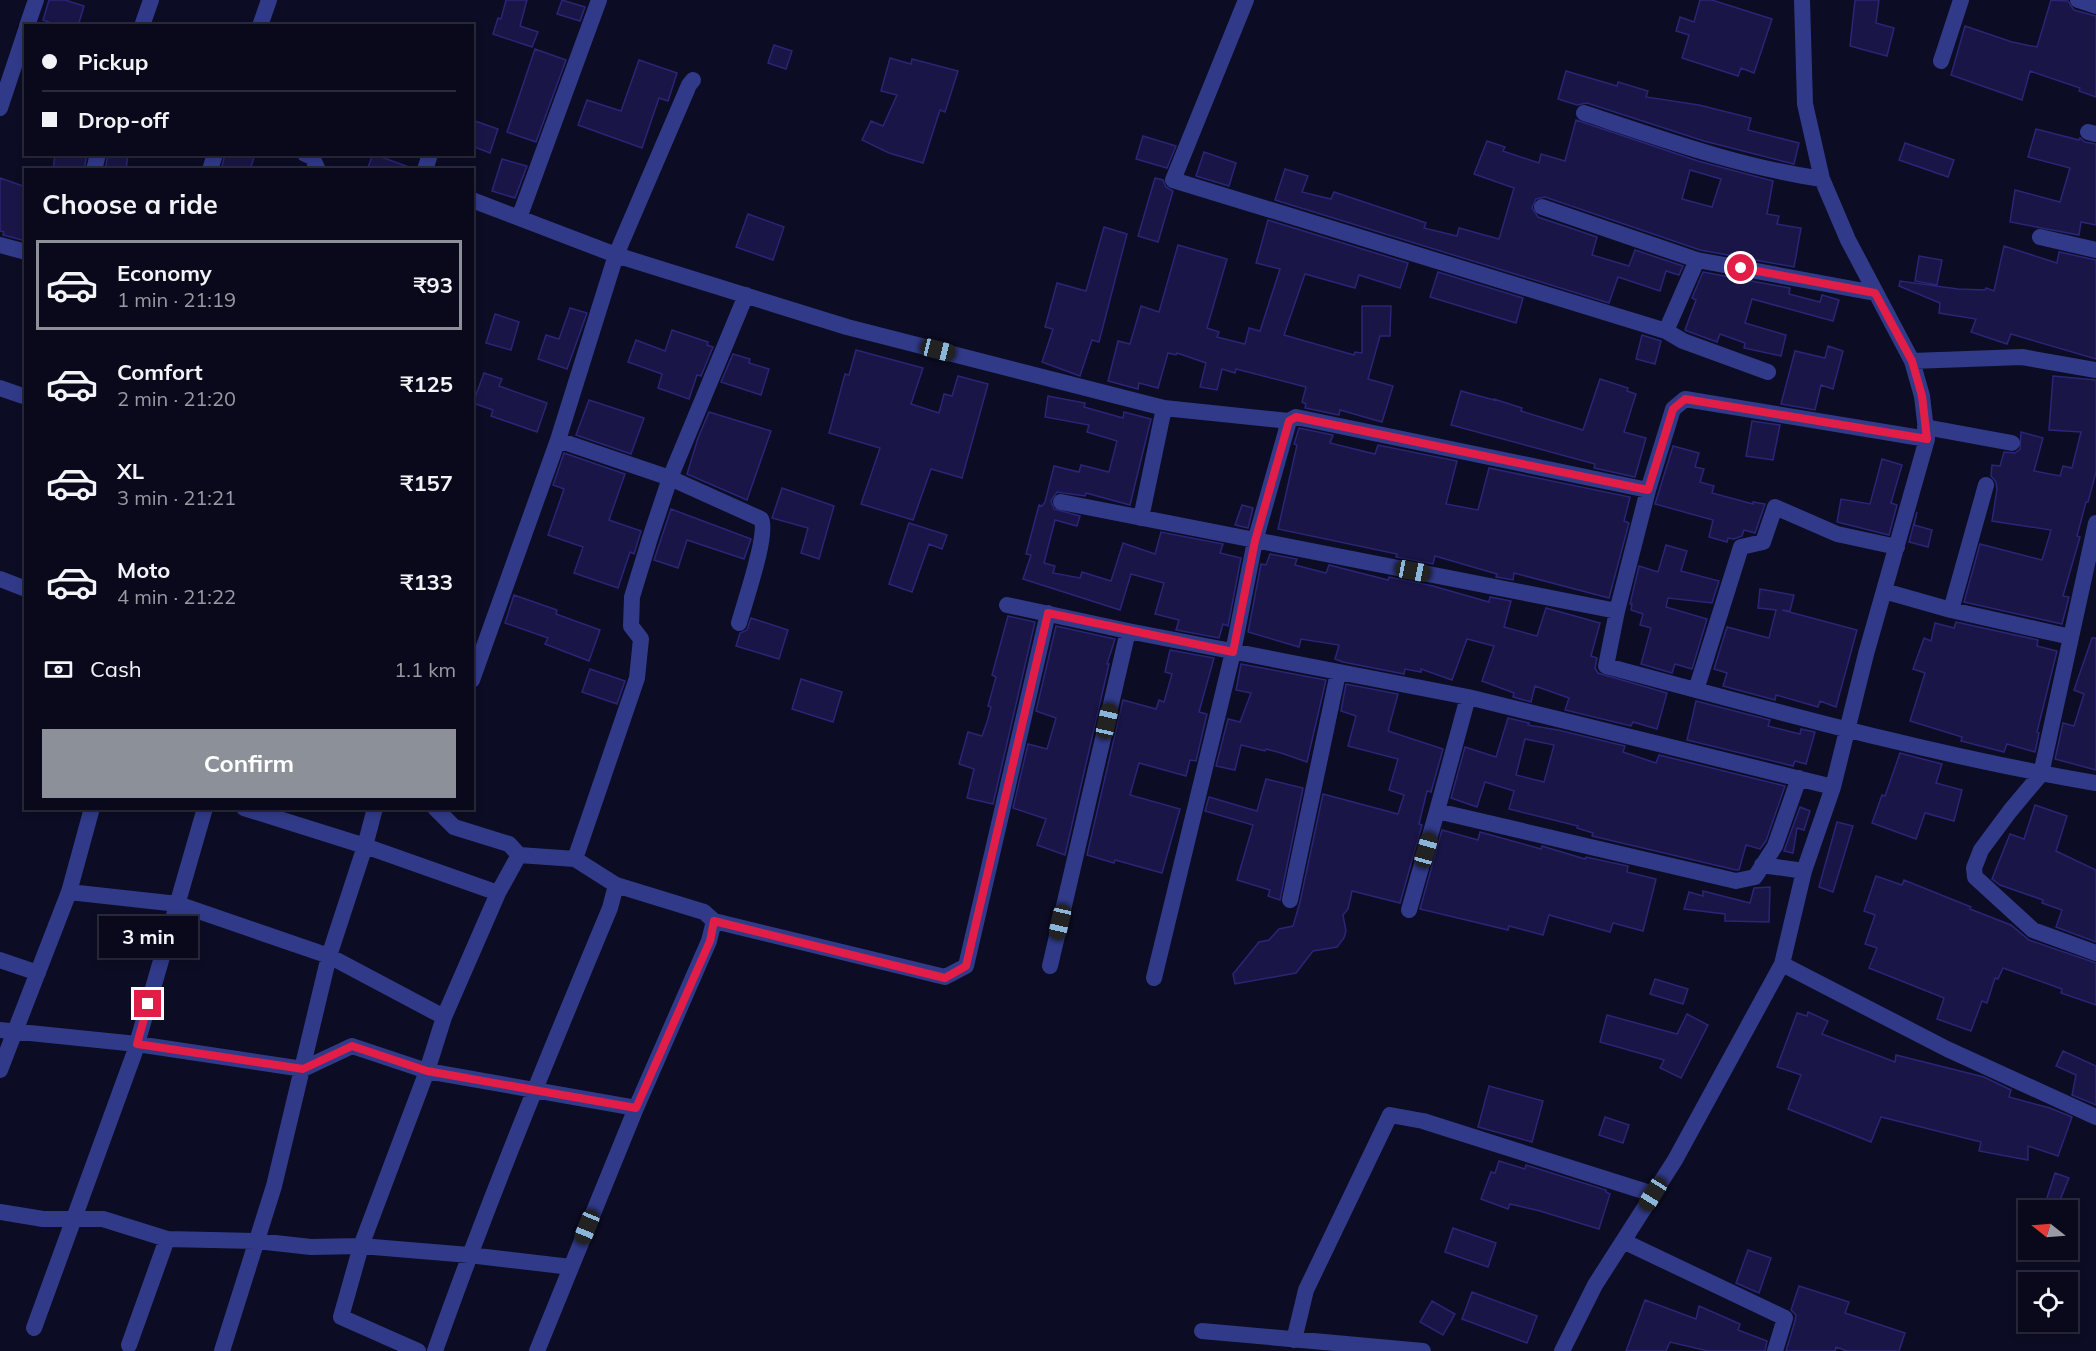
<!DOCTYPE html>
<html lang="en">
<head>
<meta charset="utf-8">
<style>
  :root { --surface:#09091b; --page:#121224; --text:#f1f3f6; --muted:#999aa3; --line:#292a3a; --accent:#8c9099 }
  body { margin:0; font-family:Mulish,sans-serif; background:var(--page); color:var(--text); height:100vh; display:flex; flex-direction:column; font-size:22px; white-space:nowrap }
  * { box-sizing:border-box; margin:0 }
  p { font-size:20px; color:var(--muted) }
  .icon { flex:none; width:33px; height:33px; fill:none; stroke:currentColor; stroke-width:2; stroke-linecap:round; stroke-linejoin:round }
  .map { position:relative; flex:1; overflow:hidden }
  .details { position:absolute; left:24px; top:168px; width:450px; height:642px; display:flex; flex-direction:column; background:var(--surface); border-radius:0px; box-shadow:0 3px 9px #0003,0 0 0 2px var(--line) }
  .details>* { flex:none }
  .banner { position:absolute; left:24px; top:24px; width:450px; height:132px; border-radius:0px; box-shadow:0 3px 9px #0003,0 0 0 2px var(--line); display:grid; align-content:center; height:132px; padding:0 18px; background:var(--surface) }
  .needle { width:39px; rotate:287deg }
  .fabs { position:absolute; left:2018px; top:1200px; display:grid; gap:12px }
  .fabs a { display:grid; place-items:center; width:60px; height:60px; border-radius:0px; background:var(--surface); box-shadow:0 3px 9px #0003,0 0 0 2px var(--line); font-size:30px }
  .end { position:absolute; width:27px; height:27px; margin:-14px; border:8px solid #e11d48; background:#fff; box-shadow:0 0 0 3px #fff }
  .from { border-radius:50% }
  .bubble { position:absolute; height:42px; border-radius:0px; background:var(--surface); box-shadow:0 3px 9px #0003,0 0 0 2px var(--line); font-size:20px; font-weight:700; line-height:42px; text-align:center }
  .car { position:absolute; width:18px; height:36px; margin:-18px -9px; border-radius:8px; box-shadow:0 0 4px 2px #0007; background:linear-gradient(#222 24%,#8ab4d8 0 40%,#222 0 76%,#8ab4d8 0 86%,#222 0) }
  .banner b { display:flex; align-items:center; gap:21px; height:57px; font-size:22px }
  .banner b+b { border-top:2px solid var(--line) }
  .banner i { width:15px; height:15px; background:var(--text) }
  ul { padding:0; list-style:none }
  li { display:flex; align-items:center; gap:18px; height:90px; margin:0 12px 9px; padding:0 6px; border:3px solid transparent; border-radius:0px }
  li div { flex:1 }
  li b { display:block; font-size:22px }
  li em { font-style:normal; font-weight:700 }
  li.current { border-color:var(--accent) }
  li>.icon { width:54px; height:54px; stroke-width:1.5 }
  h2 { padding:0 18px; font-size:27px; line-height:72px }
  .pay { display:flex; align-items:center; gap:15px; height:66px; padding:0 18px; font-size:22px }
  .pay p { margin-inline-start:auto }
  .button { display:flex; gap:12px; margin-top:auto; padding:12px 18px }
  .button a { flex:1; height:69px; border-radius:0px; background:var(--accent); color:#fff; font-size:24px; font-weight:700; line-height:69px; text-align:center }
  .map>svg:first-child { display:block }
  .building { fill:#191647; stroke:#2a2576; stroke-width:1.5; fill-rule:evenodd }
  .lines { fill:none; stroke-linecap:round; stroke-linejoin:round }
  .minor { stroke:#313a88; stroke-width:16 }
  .route { stroke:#e11d48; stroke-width:8 }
</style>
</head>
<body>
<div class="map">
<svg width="2096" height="1351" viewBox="0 0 2096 1351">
  <rect width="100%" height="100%" fill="#0c0c24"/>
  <path class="building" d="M49,0H65L84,6L78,26H60L43,20Z
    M506,0H527L520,26L538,32L532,47L493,34L498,18L501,19Z
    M562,0L585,7L580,21L557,14Z
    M1700,0H1712L1772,19L1754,73L1741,68L1738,76L1682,58L1689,35L1676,31L1680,17L1694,22Z
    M1855,0H1879L1876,23L1894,28L1887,56L1850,46Z
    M2051,0L2068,1L2074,10L2096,16V97L2079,91L2080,88L2030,71L2022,100L1951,75L1965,26L2012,42L2037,47Z
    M774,45L792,51L786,69L768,63Z
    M535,49L566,60L536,142L507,132Z
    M890,58L911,64L912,59L958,71L945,112L940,110L923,163L889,153L862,140L871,121L883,126L897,95L881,91Z
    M639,60L677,73L668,101L659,98L642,148L578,125L587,100L621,111Z
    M1566,71L1617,86L1618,82L1648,91L1646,97L1699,105L1751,118L1748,130L1799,143L1794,164L1704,141L1587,103L1577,105L1558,99Z
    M472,120L498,129L490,153L472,146Z
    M1576,120L1698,161L1773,181L1767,214L1779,216L1777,224L1801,228L1794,267L1700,250L1545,197L1536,199L1532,208L1538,217L1597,237L1592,255L1629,266L1635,250L1683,266L1679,275L1666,271L1660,291L1618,277L1609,303L1275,200L1285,169L1308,176L1302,192L1331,199L1334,192L1409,217L1426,223L1424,228L1457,236L1459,228L1499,239L1514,188L1474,174L1487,141L1505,147L1503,151L1539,163L1541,154L1565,161ZM1690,170L1721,179L1712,207L1682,199Z
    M2036,129L2079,140L2080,138L2085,142L2096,144V225L2081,222L2079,235L2010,222L2015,190L2060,202L2070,168L2028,157Z
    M1143,136L1176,146L1167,168L1136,159Z
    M1905,143L1954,160L1948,177L1899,160Z
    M1204,152L1236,163L1229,186L1196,176Z
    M55,154H87L84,170H53Z
    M108,154H128L126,170H105Z
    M225,154H255L250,170H221Z
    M373,154L409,167V170H367Z
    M502,159L527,166L515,198L492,191Z
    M0,178L26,187V241L3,235L4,232L0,231Z
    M1155,178L1163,180L1166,187L1173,191L1158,242L1138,236Z
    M748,214L784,227L773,260L736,247Z
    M1268,220L1408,263L1400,288L1359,275L1355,288L1305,274L1284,335L1354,355L1355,352L1362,353V306H1391L1390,336H1380L1368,379L1393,386L1382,422L1340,410L1339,415L1305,408L1306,404L1302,402L1306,387L1236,369L1235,373L1222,369L1217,390L1200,387L1206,363L1177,353L1176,355L1168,353L1158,388L1139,383L1138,389L1108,381L1118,341L1130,344L1141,306L1159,312L1178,245L1227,259L1207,328L1219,332L1217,337L1245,344L1249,328L1260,331L1280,269L1256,263Z
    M1104,227L1127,234L1099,342L1092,340L1080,376L1042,362L1053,329L1045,327L1057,283L1086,291Z
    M2004,246L2057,263L2059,252L2096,260V359L2011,334L2007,344L1971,332L1976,319L1939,313L1940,303L1899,286L1900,281L1958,289L1985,290L1986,288L1994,291Z
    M1919,256L1942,260L1937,285L1915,281Z
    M1438,272L1523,298L1516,323L1430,297Z
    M1703,272L1790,288L1789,294L1820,302L1822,295L1839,300L1833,321L1752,299L1745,323L1786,335L1781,356L1744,348L1745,343L1720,334L1717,342L1687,331L1685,330L1696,300L1692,298Z
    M570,308L587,313L567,369L538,359L546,335L559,339Z
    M495,314L519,322L511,350L486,343Z
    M672,330L708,342L707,345L713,347L701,376L697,375L689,399L658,388L662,374L628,362L636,340L665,351Z
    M1642,335L1661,341L1655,364L1636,359Z
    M1828,346L1843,351L1833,389L1821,385L1815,410L1781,404L1795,351L1825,358Z
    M856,350L923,368L911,404L939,413L944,394L952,396L958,376L988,384L962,478L931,469L913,520L861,504L880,448L829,433L845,374L849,375Z
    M733,354L750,359L749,363L769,369L761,395L721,382Z
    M484,373L502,379L499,386L547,403L537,432L491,416L493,410L473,403Z
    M2053,376L2096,380V472L2088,502H2086L2077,536L2080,537L2063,596L2069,597L2062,624L1964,602L1980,544L2042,560L2051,530L1992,521L1997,489L1996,482L1991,476L1992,465L2000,466L2004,452L2015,453L2020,449L2021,432L2043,438L2034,471L2060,476L2063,466L2072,468L2081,432L2049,430Z
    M1600,379L1628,388L1627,391L1636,394L1624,432L1646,438L1635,477L1594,468L1595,464L1451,425L1461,391L1494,400V399L1522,408L1521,411L1583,430Z
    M1048,396L1085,403L1084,407L1123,418L1124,412L1151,419L1130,505L1086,493L1085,496L1057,492L1051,501L1054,509L1080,516L1077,526L1055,520L1044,563L1055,566L1053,573L1080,578L1082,572L1111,581L1123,543L1155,554L1161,532L1223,544L1220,553L1241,558L1228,626L1223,624L1219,638L1176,630L1179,620L1155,614L1164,583L1131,574L1120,610L1023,579L1031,555L1026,554L1039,505L1042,506L1045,502L1054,466L1079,472L1081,465L1109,472L1117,441L1087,432L1089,425L1045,417Z
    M589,400L644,418L631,454L576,435Z
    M709,412L771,431L747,500L687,474L698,438Z
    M1752,421L1780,425L1773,460L1746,456Z
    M1299,428L1333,435L1330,443L1375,454L1378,445L1457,461L1446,504L1478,510L1489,468L1630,497L1624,521L1629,523L1609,598L1514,573L1513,580L1496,577L1497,574L1435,556L1433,564L1396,557L1397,554L1278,529L1297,445L1294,444Z
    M1673,446L1699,453L1695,467L1704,469L1700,482L1714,486L1712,493L1753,504V502L1765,504L1755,533L1744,530L1742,536L1734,539L1728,538L1727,542L1709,537L1713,520L1655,504Z
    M564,453L625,474L609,520L641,531L634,554L630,552L618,588L574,573L583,547L548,535L564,489L553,485Z
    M1882,459L1902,465L1891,503L1897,505L1889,535L1837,522L1841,499L1870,504Z
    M782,488L834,506L819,559L801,553L808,528L772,518Z
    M1242,505L1253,508L1248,528L1235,525Z
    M671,509L751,539L744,559L687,540L678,568L654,560Z
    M1917,512L1914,525L1932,530L1928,547L1909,542Z
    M909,523L947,535L942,549L929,544L912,592L889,584Z
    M1666,545L1687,551L1681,571L1719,581L1712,603L1668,598L1666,607L1707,619L1692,669L1675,664L1672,673L1641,664L1651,628L1640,625L1643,614L1631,610L1632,604H1630L1639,566L1658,572Z
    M1270,554L1297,559L1295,565L1326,573L1329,565L1388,580L1389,577L1433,586L1489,602L1490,597L1511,601L1504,627L1537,636L1546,608L1600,623L1591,656L1597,658L1595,668L1598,673L1667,693L1657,729L1633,722L1631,726L1565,710L1569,698L1535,686L1531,702L1513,697L1514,693L1482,681L1494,646L1467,639L1452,680L1421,669V672L1405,669L1404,674L1343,662L1335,659L1339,645L1301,639L1299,647L1248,632L1261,564L1266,565Z
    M1760,589L1794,595L1790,611L1782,610L1857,630L1836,707L1820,701L1818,707L1776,695L1775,700L1723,686L1727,673L1714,669L1727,627L1769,638L1776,610L1758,608Z
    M514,595L557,610L556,614L600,630L589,661L545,644L548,638L505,623Z
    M1008,616L1035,622L993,804L967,798L974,769L959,764L968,732L982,736L987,722L991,707L988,706L996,677L992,675Z
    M751,618L788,630L779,659L736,646L740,633L747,630Z
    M1956,622L2038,640L2037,646L2057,651L2037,732L2039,733L2035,752L2007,744L2004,752L1961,741L1962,737L1910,721L1925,673L1913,669L1924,638L1931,641L1935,623L1954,628Z
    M1056,626L1115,639L1107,664H1109L1065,855L1037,845L1046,819L1013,808L1028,744L1047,749L1056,718L1036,711Z
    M2092,638H2096V770L2055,759L2063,723L2074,726L2084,694L2074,690Z
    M1170,650L1214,658L1199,712L1207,714L1196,761L1190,760L1186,776L1139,763L1130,795L1180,809L1162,873L1115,860L1114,863L1087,855L1123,700L1156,709L1159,700L1164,702L1172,674L1165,672Z
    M1241,664L1326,680L1307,762L1281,753L1266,749L1265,751L1241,745L1235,770L1216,766L1228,719L1240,722L1251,693L1236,690Z
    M590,669L625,681L617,704L582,692Z
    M801,679L842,692L833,722L792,709Z
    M1346,684L1398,694L1388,731L1443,749L1431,792L1427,791L1419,824L1422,825L1400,903L1352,891L1348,909L1343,915L1346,931L1344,938L1337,947L1313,951L1296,973L1235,984L1233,974L1259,942L1269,940L1279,929L1293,926L1300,902L1323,794L1398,814L1404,795L1389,790L1398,759L1348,746L1356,716L1341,711Z
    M1696,701L1770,720L1768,726L1800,734L1801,729L1815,732L1806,764L1795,761L1793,766L1687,740Z
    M1508,718L1529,723L1528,725L1558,730L1625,746L1623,752L1656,763L1659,755L1785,786L1766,841L1760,849L1746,845L1739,870H1736L1592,836L1593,833L1577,828L1578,826L1509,809L1514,791L1485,782L1477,807L1451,798L1465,747L1496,757ZM1525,739L1554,745L1544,782L1516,775Z
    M1900,753L1942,764L1936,783L1962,790L1954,821L1925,813L1916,839L1872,823L1882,795L1885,796Z
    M1266,779L1303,788L1280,900L1268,896L1270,890L1237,880L1253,825L1205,811L1209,797L1257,811Z
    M2035,805L2067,816L2056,851L2096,870V942L2056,927L2062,910L2042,903L2043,900L2000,885L1992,879L2010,834L2024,839Z
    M1800,807L1810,811L1804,830L1797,828L1793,853L1784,851Z
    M1837,822L1853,826L1833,892L1819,887Z
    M1442,830L1478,840L1480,832L1541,849L1542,846L1585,859L1586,857L1628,866L1627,872L1656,879L1643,931L1613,923L1610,932L1549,915L1543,935L1509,926L1508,930L1420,909Z
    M1876,876L1902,885L1904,880L1971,907L1970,909L2011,925L2029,940L2096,963V1005L2061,993L2062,989L2003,968L1998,979L1995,978L1987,1003L1982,1001L1971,1031L1937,1019L1944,998L1869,968L1877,948L1865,944L1875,915L1864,911Z
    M1770,887L1769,922L1725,921V914L1684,909L1689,892L1703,896V891L1750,903L1754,888Z
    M1655,979L1688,989L1683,1004L1650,994Z
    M1808,1012L1828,1021L1822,1034L1895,1062L1896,1055L1984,1077L2011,1090L2009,1097L2050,1108L2072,1117L2058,1156L2028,1146V1160L1979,1151L1981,1142L1881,1117L1871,1142L1788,1109L1801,1075L1777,1067L1797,1013L1807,1016Z
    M1687,1014L1708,1025L1681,1078L1660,1068L1664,1060L1600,1042L1607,1015L1677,1034Z
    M2063,1051L2096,1066V1105L2072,1095L2076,1075L2056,1066Z
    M1489,1086L1543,1101L1532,1142L1478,1127Z
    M1605,1117L1629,1125L1623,1143L1599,1135Z
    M1499,1161L1525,1169L1526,1165L1606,1190V1192L1610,1194L1599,1229L1540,1211L1510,1204L1508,1209L1481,1199L1491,1172L1495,1173Z
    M2055,1173L2069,1178L2056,1210H2043Z
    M1453,1228L1496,1243L1488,1267L1445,1252Z
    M1748,1250L1771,1258L1759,1293L1736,1283Z
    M1799,1286L1849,1302L1845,1313L1905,1333L1899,1351H1847L1836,1347L1835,1351H1786L1795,1321L1796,1315L1791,1310Z
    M1472,1292L1537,1316L1527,1343L1462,1319Z
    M1645,1300L1696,1319L1699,1306L1740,1324L1738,1330L1767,1341L1765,1351H1708L1670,1342L1666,1351H1626Z
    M1432,1301L1455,1314L1443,1335L1420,1322Z"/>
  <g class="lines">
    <path class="minor" d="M1246,0L1173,180L1666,331L1697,260L1875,293
      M2078,0L2096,6
      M27,26L36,0
      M142,26L151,0
      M260,26L269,0
      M1941,61L1961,0
      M0,108L26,30
      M1584,113C1662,139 1740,167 1822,179
      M2088,132L2096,134
      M305,154L312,157L318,170
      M94,170L98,154
      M210,170L215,154
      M425,170L430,154
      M472,200L616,255L847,327L1164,408
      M1542,207L1697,260
      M519,218L599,0
      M2040,237L2096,250
      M0,245L26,252
      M1666,331L1683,341L1768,372
      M1912,361L2022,357L2096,370
      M0,388L26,397
      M1925,427L2012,443
      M558,440L670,478L761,519C769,533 744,604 739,623
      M1648,490L1673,409L1685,399L1927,439
      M1061,502L1617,611L1606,666C1768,709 1930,755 2096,783
      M1141,518L1164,408L1289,421L1296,417L1648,490L1617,611
      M2096,523L2041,774L2010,811L1981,850L1974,868L1975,877L2033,930L2096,953
      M0,579L26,589
      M1884,591L1951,610L2071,637
      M1007,605L1128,631L1468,697L1833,787
      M1951,610L1986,485
      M472,680L558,440L616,255L689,85L693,80
      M1696,690L1741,547L1763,542L1775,507L1837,534L1897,547
      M1468,697L1437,811L1736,881L1755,877L1775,846L1799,778
      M244,808L365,846L498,893
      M435,808L454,827L509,844L519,855L575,859L616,885L704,912L714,921L945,977L966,966L1048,613
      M575,859L637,678L641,639L631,626L632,597L650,538L670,478L746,295
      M1762,865L1804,871
      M69,892L178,904L329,956L444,1017
      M1290,900L1338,673
      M1409,910L1437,811
      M0,960L38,973
      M1782,964L1947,1049L2096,1117
      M1050,966L1128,631
      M1154,978L1233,652L1255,541L1289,421
      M0,1030L137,1044L303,1069L352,1046L427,1071L636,1108
      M0,1070L69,892L92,808
      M0,1212L43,1219H103L167,1239L257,1241L311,1247L361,1246L469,1255L571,1267
      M1623,1241L1785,1318L1775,1351
      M34,1328L134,1054L205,808
      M1202,1331L1423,1351
      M1294,1340L1306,1290L1390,1115L1423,1121L1653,1194
      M129,1345L167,1239
      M222,1351L274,1186L329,956L365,846L375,808
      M418,1351L341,1317L361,1246L427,1071L444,1017L498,893L519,855
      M435,1351C488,1201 549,1054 610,908L616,885
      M537,1351L636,1108L709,941L714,921
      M1562,1351L1595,1285L1675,1160L1782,964L1804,871L1833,787L1866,654L1927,439L1922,396L1912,361L1848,240L1822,179L1805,104L1802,0"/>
  </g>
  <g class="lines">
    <path class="route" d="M148,1004L137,1044L303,1069L352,1046L427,1071L636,1108L710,941L714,921L945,978L966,966L1048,613L1233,652L1255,541L1289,421L1296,417L1648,490L1673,409L1685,399L1927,439L1922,396L1912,361L1875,293L1741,268"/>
  </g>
</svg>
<div class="fabs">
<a><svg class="needle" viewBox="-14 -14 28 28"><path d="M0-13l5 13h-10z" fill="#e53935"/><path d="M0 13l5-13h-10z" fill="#999aa3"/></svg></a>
<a><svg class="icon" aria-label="locate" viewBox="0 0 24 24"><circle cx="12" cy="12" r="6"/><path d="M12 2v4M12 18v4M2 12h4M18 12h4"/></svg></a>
</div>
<i class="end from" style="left:1741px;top:268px"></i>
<i class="end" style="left:148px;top:1004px"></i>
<div class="bubble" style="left:99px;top:916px;width:99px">3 min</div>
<i class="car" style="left:938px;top:350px;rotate:104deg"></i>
<i class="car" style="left:1413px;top:571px;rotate:101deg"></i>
<i class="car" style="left:1107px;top:721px;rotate:13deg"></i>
<i class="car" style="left:1426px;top:850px;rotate:16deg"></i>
<i class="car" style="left:1060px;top:922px;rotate:193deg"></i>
<i class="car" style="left:1653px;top:1194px;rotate:212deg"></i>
<i class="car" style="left:587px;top:1227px;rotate:202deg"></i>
<div class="banner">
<b><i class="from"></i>Pickup</b>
<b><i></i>Drop-off</b>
</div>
<section class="details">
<h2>Choose a ride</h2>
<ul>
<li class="current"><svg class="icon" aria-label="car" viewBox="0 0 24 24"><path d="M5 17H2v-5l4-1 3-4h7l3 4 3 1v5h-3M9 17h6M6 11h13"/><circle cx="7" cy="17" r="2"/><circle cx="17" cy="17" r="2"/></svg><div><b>Economy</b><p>1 min · 21:19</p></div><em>₹93</em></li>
<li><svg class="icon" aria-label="car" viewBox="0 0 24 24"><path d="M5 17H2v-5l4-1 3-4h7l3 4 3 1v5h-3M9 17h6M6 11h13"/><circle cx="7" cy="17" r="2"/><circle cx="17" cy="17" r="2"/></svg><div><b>Comfort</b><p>2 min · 21:20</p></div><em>₹125</em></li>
<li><svg class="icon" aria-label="car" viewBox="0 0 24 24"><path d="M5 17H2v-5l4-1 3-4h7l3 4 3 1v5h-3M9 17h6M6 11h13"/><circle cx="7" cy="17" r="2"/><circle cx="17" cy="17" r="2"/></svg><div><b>XL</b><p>3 min · 21:21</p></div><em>₹157</em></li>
<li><svg class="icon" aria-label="car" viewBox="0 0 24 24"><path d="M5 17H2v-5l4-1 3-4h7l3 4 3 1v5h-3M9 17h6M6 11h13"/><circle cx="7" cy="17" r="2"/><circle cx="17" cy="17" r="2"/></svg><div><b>Moto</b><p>4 min · 21:22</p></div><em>₹133</em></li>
</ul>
<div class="pay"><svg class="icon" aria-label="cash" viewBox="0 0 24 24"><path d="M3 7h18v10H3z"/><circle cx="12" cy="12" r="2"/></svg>Cash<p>1.1 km</p></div>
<div class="button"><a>Confirm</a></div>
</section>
</div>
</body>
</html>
